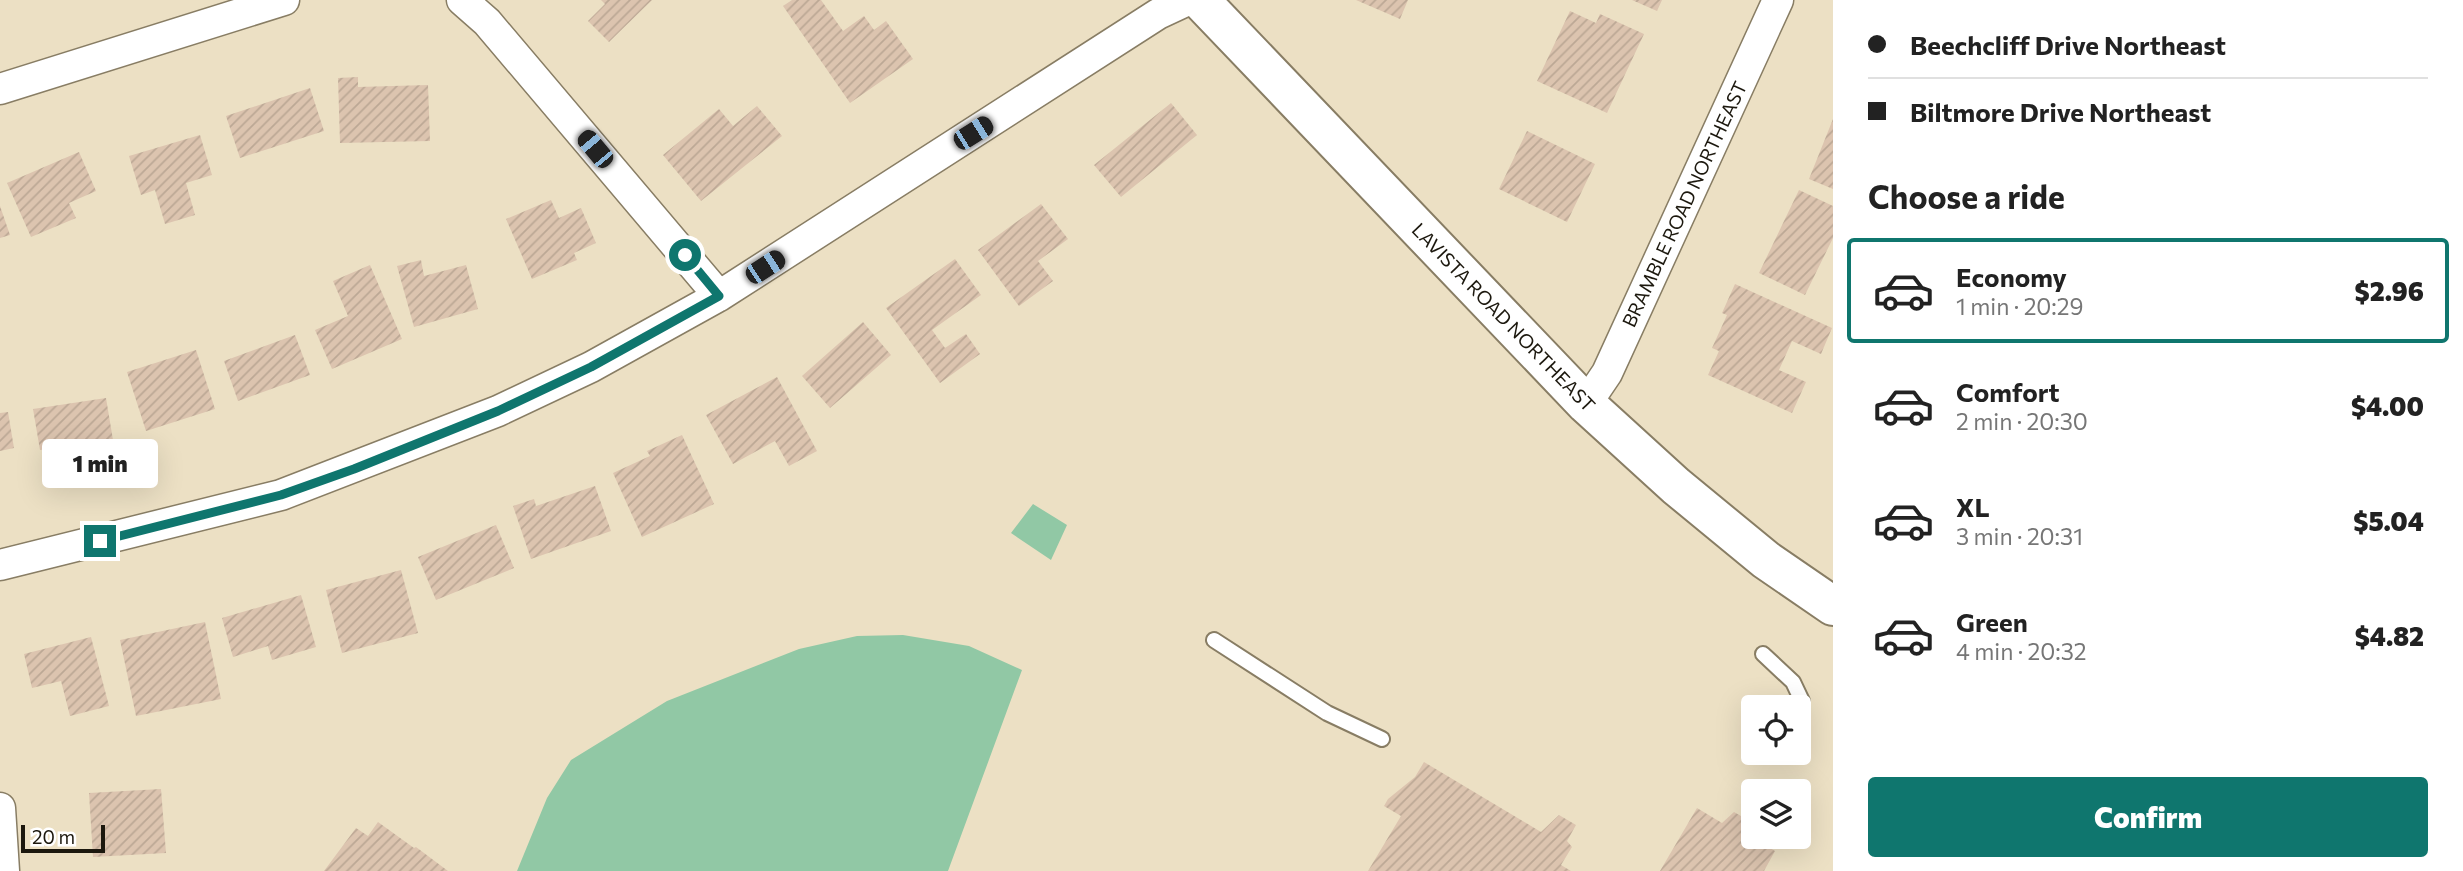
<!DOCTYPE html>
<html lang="en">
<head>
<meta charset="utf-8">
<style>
  :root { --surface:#fff; --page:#f6f6f6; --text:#222; --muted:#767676; --line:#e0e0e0; --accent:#0f766e }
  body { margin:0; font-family:Commissioner,sans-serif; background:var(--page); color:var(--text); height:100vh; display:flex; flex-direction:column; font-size:26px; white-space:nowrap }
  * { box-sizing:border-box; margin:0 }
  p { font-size:23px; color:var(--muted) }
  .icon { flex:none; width:38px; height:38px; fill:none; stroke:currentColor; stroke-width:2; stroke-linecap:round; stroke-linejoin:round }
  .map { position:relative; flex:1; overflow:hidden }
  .sheet { display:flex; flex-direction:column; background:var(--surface); width:630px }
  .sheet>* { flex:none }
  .banner { display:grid; align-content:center; height:154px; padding:0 35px; background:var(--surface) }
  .tools { position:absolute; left:1741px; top:695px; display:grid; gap:14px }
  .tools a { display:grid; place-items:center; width:70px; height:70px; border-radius:7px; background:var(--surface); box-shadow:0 7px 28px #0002; font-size:35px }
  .scale { position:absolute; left:21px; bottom:18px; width:84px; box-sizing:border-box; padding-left:7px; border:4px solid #1c180e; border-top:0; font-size:19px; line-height:24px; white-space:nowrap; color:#1c180e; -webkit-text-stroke:5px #fff; paint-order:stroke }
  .end { position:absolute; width:32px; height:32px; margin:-16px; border:9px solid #0f766e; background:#fff; box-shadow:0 0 0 4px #fff }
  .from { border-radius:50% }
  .bubble { position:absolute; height:49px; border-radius:7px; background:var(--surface); box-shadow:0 7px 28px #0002; font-size:23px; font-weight:800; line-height:49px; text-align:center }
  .car { position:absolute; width:21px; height:42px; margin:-21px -10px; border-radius:9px; box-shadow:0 0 5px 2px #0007; background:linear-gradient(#222 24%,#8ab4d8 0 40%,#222 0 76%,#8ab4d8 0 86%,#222 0) }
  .banner b { display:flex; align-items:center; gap:24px; height:66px; font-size:26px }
  .banner b+b { border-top:2px solid var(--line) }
  .banner i { width:18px; height:18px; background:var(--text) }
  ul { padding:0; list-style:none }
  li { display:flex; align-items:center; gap:21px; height:105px; margin:0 14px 10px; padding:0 21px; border:4px solid transparent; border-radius:7px }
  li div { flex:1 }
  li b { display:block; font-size:26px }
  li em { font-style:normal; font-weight:800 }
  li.active { border-color:var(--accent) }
  li>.icon { width:63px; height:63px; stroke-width:1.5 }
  h2 { padding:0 35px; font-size:32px; line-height:84px }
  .cta { display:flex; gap:14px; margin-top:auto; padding:14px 35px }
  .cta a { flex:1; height:80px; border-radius:7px; background:var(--accent); color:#fff; font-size:28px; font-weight:800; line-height:80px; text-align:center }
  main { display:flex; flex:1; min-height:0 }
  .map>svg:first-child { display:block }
  .green { fill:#91c8a5 }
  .building { fill:url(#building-hatch) }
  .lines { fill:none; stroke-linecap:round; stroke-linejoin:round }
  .service-casing { stroke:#887d64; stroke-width:18 }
  .minor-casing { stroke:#887d64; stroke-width:33 }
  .secondary-casing { stroke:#887d64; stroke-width:42 }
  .service { stroke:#fff; stroke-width:14 }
  .minor { stroke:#fff; stroke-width:30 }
  .secondary { stroke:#fff; stroke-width:38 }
  .route { stroke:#0f766e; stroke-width:9 }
  .labels { text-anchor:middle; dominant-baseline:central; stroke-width:6; stroke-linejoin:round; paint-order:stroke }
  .street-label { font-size:19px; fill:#1c180e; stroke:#fff }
</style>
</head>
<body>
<main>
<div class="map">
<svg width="1833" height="871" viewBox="0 0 1833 871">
  <defs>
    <pattern id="building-hatch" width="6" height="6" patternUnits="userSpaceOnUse" patternTransform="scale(1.75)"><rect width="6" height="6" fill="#dcc4af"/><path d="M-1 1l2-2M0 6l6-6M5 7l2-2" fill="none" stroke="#bca895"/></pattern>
  </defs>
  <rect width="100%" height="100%" fill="#ece0c4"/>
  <path class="green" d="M1033,504L1067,525L1051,560L1011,533Z
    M903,635L969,646L1022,670L948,871H517L547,798L571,760L667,701L799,649L857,636Z"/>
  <path class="building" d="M601,0H652L609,42L588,21L605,4Z
    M792,0H821L843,31L864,16L874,30L886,21L913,59L850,103L783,6Z
    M1356,0H1408L1400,19Z
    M1632,0H1662L1657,11Z
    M1570,11L1596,23L1600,14L1644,34L1607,113L1537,81Z
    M358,77V87L428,85L430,141L340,143L338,78Z
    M310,88L324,131L240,158L226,116Z
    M1171,103L1197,135L1121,197L1094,165Z
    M757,106L782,136L701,201L663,155L719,109L733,126Z
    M1833,119V189L1809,179Z
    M1527,131L1595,164L1567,222L1499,189Z
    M200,135L212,175L186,183L195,215L165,224L155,190L141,195L129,156Z
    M79,152L96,191L69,203L76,218L31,237L7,183Z
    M1799,190L1833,206V238L1805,295L1759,273Z
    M551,200L559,218L581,208L596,243L574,253L577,260L532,279L506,219Z
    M1041,204L1068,239L1038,261L1053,281L1019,306L978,250Z
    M0,206L10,235L0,238Z
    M955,259L981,295L932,330L945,348L966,334L980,354L940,383L886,308Z
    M421,260L424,276L466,265L478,309L414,327L397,266Z
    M370,265L402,339L332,369L315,330L348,316L333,281Z
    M1735,284L1832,328L1821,354L1792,341L1779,370L1806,382L1792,413L1708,375L1719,351L1712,348L1727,315L1722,313Z
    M863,322L891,355L830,408L802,376Z
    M295,335L310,375L238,401L224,361Z
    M196,350L215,409L146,431L127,372Z
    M777,377L817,451L789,466L775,441L733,464L706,415Z
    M106,398L113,440L40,450L33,409Z
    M8,412L14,448L0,451V413Z
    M682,435L714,504L642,537L613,473L650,456L647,451Z
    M595,486L611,531L531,559L513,506L534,499L536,506Z
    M496,525L514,568L436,600L418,557Z
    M401,570L418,633L342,653L326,590Z
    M301,595L316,647L272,660L268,646L233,657L222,618Z
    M205,622L221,699L136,716L120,640Z
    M91,637L109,706L70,716L61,681L32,688L24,654Z
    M1424,762L1541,832L1559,815L1576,825L1567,841L1572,847L1561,865L1571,871H1368L1401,816L1384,806L1388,799L1415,777Z
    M161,789L166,853L93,857L89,793Z
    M1697,808L1722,823L1734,812L1753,823L1746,834L1775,851L1764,871H1660Z
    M378,822L414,848L416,847L448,871H324L356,828L368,836Z"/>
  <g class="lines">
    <defs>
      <path id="service" d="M1214,640L1327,713L1382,739
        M1763,654L1793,682L1802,701"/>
      <path id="minor" d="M462,0L487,22L719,296
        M0,89L284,0
        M1586,404L1607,373L1778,0
        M0,565L281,495L498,411L591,367L719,296L1158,14L1188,0
        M0,808L4,871"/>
      <path id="secondary" d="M1200,0L1586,404L1676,486L1766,560L1833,606"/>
    </defs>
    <use href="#service" class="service-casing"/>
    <use href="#minor" class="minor-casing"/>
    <use href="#secondary" class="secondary-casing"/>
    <use href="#service" class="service"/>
    <use href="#minor" class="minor"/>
    <use href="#secondary" class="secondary"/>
  </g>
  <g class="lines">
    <path class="route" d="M100,541L281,495L354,469L498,411L591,367L719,296L685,255"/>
  </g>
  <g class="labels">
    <g class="street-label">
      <text transform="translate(1684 204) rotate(-65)">BRAMBLE ROAD NORTHEAST</text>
      <text transform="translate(1504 317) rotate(46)">LAVISTA ROAD NORTHEAST</text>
    </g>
  </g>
</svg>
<div class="tools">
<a><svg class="icon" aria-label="locate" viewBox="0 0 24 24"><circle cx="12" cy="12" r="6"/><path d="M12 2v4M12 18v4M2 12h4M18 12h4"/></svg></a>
<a><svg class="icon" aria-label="layers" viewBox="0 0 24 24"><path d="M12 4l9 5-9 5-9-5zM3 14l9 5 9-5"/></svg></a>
</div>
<div class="scale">20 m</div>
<i class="end from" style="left:685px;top:255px"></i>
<i class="end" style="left:100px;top:541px"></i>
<div class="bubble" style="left:42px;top:439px;width:116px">1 min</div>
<i class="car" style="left:973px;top:133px;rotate:58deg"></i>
<i class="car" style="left:595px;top:149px;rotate:320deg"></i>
<i class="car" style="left:765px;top:267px;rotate:57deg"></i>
</div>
<section class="sheet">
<div class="banner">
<b><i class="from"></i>Beechcliff Drive Northeast</b>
<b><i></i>Biltmore Drive Northeast</b>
</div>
<h2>Choose a ride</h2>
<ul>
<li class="active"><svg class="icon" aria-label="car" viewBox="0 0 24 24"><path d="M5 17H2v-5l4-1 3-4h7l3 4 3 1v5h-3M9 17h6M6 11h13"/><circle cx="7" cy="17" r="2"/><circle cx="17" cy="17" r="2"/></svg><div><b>Economy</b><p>1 min · 20:29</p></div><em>$2.96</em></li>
<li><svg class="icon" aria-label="car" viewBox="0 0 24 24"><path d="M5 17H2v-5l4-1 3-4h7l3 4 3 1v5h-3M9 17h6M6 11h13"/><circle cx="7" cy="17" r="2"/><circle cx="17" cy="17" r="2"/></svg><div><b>Comfort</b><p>2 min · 20:30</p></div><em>$4.00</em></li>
<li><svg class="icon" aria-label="car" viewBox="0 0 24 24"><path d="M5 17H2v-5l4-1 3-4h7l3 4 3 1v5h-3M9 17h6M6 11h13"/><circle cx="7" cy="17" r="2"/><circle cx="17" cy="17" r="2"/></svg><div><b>XL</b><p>3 min · 20:31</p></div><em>$5.04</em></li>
<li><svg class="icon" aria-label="car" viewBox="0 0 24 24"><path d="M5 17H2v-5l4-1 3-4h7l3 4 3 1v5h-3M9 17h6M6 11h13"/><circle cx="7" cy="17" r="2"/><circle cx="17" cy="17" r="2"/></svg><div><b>Green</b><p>4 min · 20:32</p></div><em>$4.82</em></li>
</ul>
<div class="cta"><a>Confirm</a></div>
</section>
</main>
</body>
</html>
